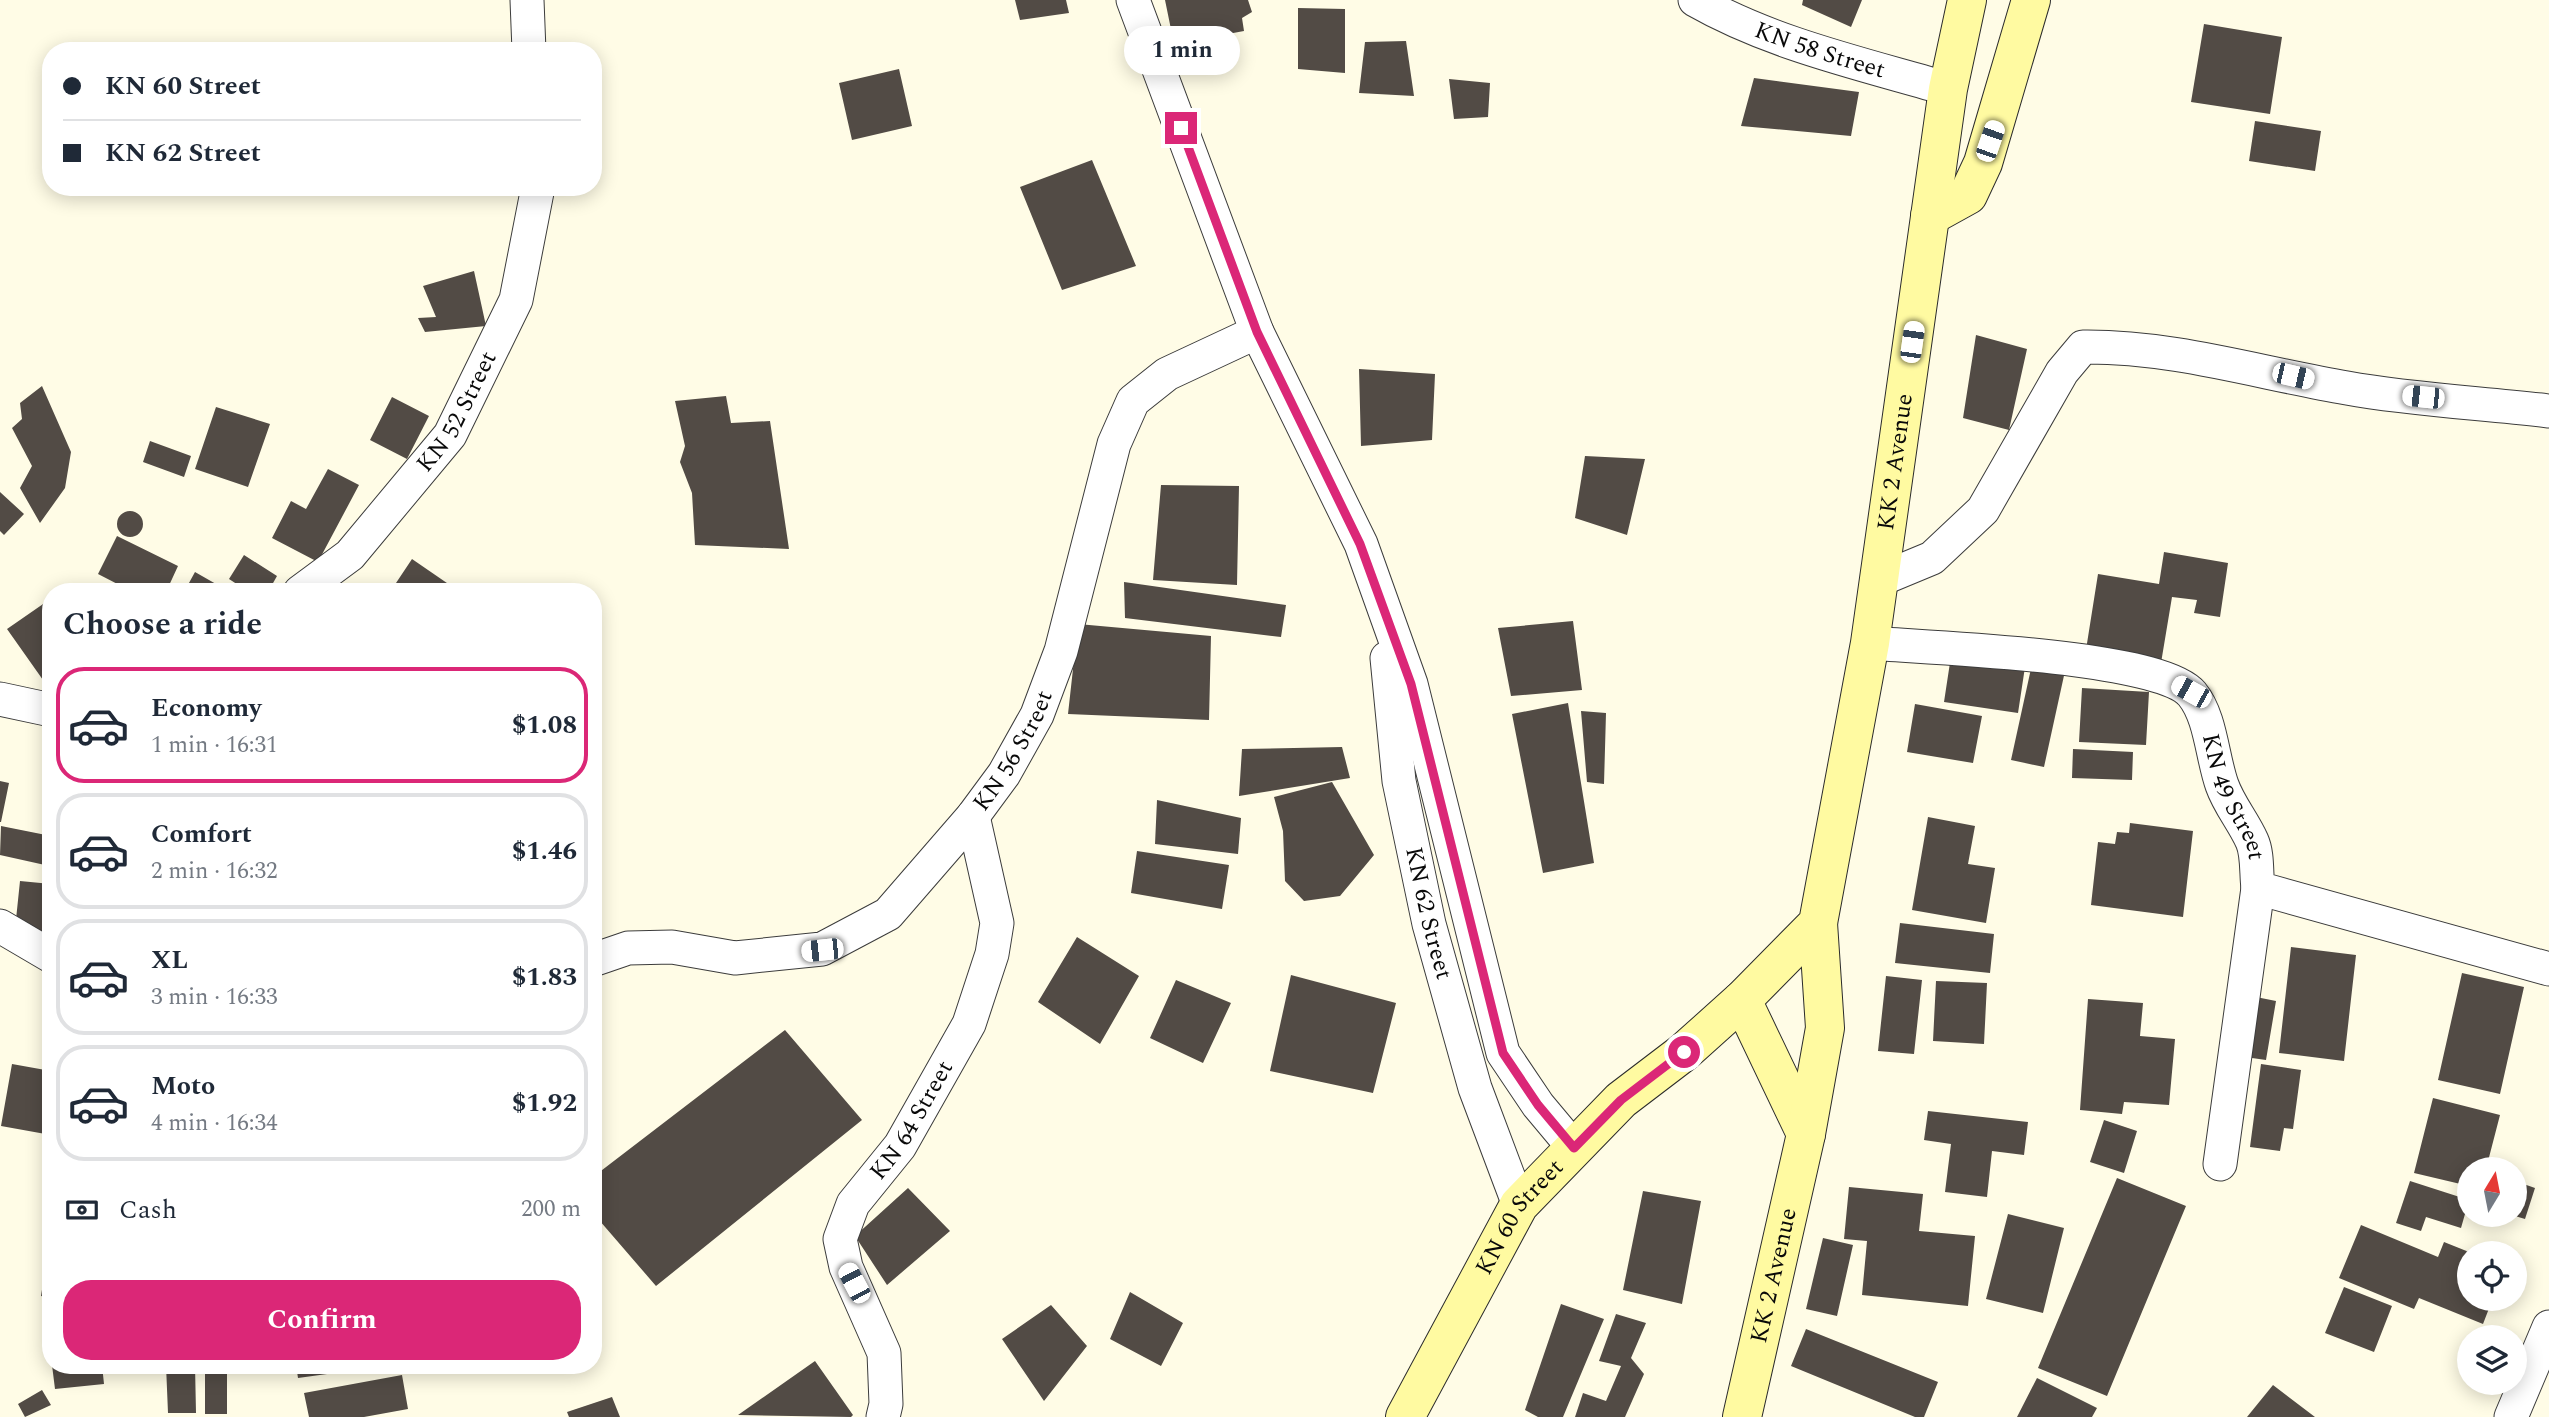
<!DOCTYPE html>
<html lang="en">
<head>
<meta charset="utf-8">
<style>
  :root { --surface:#fff; --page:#f6f6f7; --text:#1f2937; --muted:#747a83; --line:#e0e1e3; --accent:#db2777 }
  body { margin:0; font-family:Spectral,serif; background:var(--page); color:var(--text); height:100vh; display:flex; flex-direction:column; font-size:26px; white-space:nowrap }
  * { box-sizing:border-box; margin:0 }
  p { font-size:23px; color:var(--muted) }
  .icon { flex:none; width:38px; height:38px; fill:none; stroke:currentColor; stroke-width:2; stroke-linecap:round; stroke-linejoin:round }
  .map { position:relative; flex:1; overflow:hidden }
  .drawer { position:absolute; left:42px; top:583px; width:560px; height:791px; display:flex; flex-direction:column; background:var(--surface); border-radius:28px; box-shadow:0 4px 18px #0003 }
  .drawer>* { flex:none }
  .guide { position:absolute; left:42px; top:42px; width:560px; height:154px; border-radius:28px; box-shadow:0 4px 18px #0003; display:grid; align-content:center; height:154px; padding:0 21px; background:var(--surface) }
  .needle { width:46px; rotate:10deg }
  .fabs { position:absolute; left:2457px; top:1157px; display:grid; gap:14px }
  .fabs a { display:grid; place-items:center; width:70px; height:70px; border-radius:50%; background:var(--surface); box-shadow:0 4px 18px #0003; font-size:35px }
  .end { position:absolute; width:32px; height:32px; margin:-16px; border:9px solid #db2777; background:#fff; box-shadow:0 0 0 4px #fff }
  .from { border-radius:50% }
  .bubble { position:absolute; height:49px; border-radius:24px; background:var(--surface); box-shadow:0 4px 18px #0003; font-size:23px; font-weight:700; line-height:49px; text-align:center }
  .car { position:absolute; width:21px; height:42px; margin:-21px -10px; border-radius:9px; box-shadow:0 0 5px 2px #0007; background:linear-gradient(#fff 24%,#345 0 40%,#fff 0 76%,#345 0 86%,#fff 0) }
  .guide b { display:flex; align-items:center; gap:24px; height:66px; font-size:26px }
  .guide b+b { border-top:2px solid var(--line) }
  .guide i { width:18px; height:18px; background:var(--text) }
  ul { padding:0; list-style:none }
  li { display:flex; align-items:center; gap:21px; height:116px; margin:0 14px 10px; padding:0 7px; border:4px solid var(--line); border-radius:28px }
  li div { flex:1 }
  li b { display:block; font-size:26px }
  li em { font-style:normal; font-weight:700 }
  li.current { border-color:var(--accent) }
  li>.icon { width:63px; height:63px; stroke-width:1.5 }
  h2 { padding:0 21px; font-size:32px; line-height:84px }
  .pay { display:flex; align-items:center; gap:18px; height:77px; padding:0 21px; font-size:26px }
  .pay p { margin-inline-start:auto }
  .action { display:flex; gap:14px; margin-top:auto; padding:14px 21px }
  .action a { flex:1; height:80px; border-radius:28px; background:var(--accent); color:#fff; font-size:28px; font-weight:700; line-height:80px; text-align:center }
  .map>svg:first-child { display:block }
  .building { fill:#524b45 }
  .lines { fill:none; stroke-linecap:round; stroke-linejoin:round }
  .minor-casing { stroke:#3c3c3c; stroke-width:35 }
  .secondary-casing { stroke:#2b2b2b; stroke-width:40 }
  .minor { stroke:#fff; stroke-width:33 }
  .secondary { stroke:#fffaa1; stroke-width:38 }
  .route { stroke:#db2777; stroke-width:9 }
  .labels { text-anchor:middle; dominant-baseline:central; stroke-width:7; stroke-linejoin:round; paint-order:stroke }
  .street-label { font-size:24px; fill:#090909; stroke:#fff }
</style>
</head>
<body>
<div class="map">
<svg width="2549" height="1417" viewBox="0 0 2549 1417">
  <rect width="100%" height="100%" fill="#fffce6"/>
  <path class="building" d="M1015,0H1066L1069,13L1020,20Z
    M1165,0H1248L1252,12L1242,18L1244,31L1174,44Z
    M1803,0H1862L1851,27L1802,5Z
    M1298,8L1345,9V73L1298,69Z
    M2204,24L2282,37L2270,114L2191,102Z
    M1406,41L1414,96L1359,93L1365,42Z
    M899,69L912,126L852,140L839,83Z
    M1754,78L1859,92L1851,136L1741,126Z
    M1449,79L1490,83L1488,117L1454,119Z
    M2255,121L2321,131L2315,171L2249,161Z
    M1092,160L1136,266L1062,290L1020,187Z
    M474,271L486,326L425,332L418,318L436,317L423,286Z
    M1976,335L2027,349L2009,430L1963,418Z
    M1359,369L1435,374L1432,440L1361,446Z
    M42,386L71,452L65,488L40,523L20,488L32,466L12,428L22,419L20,403Z
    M726,396L731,423L770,421L789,549L695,545L692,493L680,462L685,446L675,401Z
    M392,397L429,416L407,459L370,440Z
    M216,407L270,424L248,487L195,469Z
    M150,441L191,456L184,477L143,462Z
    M1585,456L1645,459L1627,535L1575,518Z
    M328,469L359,485L318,562L272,538L291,501L306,509Z
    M1161,485L1239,486L1237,585L1153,580Z
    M0,492L24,514L4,535L0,531Z
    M117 524a13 13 0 1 1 26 0a13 13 0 1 1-26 0Z
    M117,536L178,566L166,592H133L98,574Z
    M2164,552L2228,563L2220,617L2194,613L2197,600L2172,597L2160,669L2085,656L2098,574L2159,584Z
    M244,555L277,576L268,592H249L229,579Z
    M412,559L460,592H390Z
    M195,572L216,584L211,592H184Z
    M1124,582L1286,605L1281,637L1125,618Z
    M46,602L51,609V677L43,680L7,629Z
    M1573,621L1582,690L1511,696L1498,628Z
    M1078,624L1211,636L1209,720L1068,714Z
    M1951,656L2025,667L2018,713L1944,702Z
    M2032,664L2065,671L2044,767L2011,760Z
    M2082,688L2149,692L2146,745L2079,742Z
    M1568,703L1594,863L1543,873L1512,714Z
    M1915,704L1982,716L1973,763L1907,752Z
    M1581,711L1606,713L1604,784L1587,782Z
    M1342,747L1350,778L1239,796L1242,749Z
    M2073,749L2133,752L2132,780L2072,778Z
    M0,781L9,783L1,822H0Z
    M1332,782L1374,855L1340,896L1304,901L1285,881L1283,831L1274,797Z
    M1157,800L1241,818L1238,854L1155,844Z
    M1928,817L1975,826L1968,864L1995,868L1986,923L1912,910Z
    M2130,823L2193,831L2183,917L2091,905L2098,842L2115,844L2117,832L2129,833Z
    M1,826L51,836L45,865L0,855Z
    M1137,851L1229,865L1222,909L1131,893Z
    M20,881L51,884V932L15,929Z
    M1900,923L1994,934L1990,973L1895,963Z
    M1077,937L1139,976L1100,1044L1038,1002Z
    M2291,947L2356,955L2344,1061L2279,1053Z
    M2462,973L2524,987L2500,1094L2438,1080Z
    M1291,975L1396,1003L1373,1093L1270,1071Z
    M1886,976L1922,980L1914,1054L1878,1051Z
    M1176,980L1231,1003L1203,1063L1150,1038Z
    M1936,981L1987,983L1984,1044L1933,1041Z
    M2256,997L2276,1001L2266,1060L2245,1057Z
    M2088,999L2143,1003L2140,1036L2175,1039L2169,1105L2124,1102L2122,1114L2080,1110Z
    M785,1030L862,1120L656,1286L593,1213V1177Z
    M12,1064L51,1071V1135L1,1126Z
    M2261,1064L2301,1070L2293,1129L2284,1128L2280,1151L2250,1147Z
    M2433,1098L2500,1115L2486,1169H2469V1186L2414,1173Z
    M1928,1111L2028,1122L2024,1155L1992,1151L1987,1197L1945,1192L1951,1144L1924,1140Z
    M2104,1120L2137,1131L2124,1173L2090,1162Z
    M2117,1178L2186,1206L2107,1396L2038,1368Z
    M2410,1181L2469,1200L2461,1228L2426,1217L2421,1231L2396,1223Z
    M2515,1181L2535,1188L2525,1219L2515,1216Z
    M1849,1187L1923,1194L1919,1231L1975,1236L1968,1306L1862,1295L1867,1241L1844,1239Z
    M908,1188L950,1231L887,1285L855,1236Z
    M1643,1191L1701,1201L1682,1304L1623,1290Z
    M2008,1214L2064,1228L2043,1313L1986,1299Z
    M2361,1225L2438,1257L2444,1242L2469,1252V1298H2493L2483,1324L2419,1298L2414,1309L2339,1278Z
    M1823,1238L1853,1245L1837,1316L1806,1309Z
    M49,1245H51V1298L41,1296Z
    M2344,1287L2392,1306L2374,1352L2325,1333Z
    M1130,1292L1183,1323L1161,1366L1110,1339Z
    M1561,1304L1604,1319L1563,1417H1538L1525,1410Z
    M1051,1305L1087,1346L1044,1401L1002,1339Z
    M1616,1314L1646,1323L1631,1358L1644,1374L1625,1417H1575L1583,1393L1606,1401L1621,1366L1599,1361Z
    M1806,1329L1938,1382L1924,1417H1915L1791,1366Z
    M815,1361L853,1415L851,1417L738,1415Z
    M52,1365H102L104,1384L55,1389Z
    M166,1365H195L196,1413H168Z
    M205,1365H227V1414H205Z
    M296,1365H378V1367L298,1378Z
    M402,1375L408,1409L364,1417H309L304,1393Z
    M2037,1378L2097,1408L2092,1417H2017Z
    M2273,1385L2315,1417H2247Z
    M42,1390L51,1405L25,1417L18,1404Z
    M612,1397L620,1417H569L567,1412Z"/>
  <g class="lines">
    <defs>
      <g id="minor">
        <path d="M527,0L529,51"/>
        <path d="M1133,0L1257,332L1361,544L1411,684L1503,1053L1538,1105L1574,1148"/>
        <path id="s1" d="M1695,0C1772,44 1863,64 1948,89"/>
        <path d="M1879,580L1932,558L1983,510L2062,372L2083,347C2173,346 2259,373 2347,388C2413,400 2482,403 2549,411"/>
        <path id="s2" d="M300,592L350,555L450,435L516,300L538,187"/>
        <path id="s3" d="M1870,643C1929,648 2159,655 2192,694C2211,717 2212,757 2222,785C2229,805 2243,821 2252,841C2258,854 2256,874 2258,888L2549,969"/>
        <path id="s4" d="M1387,658L1399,781L1429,924L1475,1088L1519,1205"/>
        <path d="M0,699L51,710"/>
        <path d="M0,926L51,956"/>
        <path id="s5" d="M593,960L628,948L672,947L735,958L822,949L888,914L973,816L1004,774L1037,715L1061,651L1114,444L1133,401L1167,374L1257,332"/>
        <path d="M2220,1164L2258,888"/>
        <path id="s6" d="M883,1417L886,1404L884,1353L846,1267L840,1239L853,1204L900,1146L969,1024L992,954L997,923L973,816"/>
        <path d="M2511,1417L2549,1327"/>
      </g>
      <g id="secondary">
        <path d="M1930,216L1968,195L1983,163L2031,0"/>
        <path d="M1742,1000L1806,1134"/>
        <path id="s7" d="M1405,1417L1519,1205L1621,1100L1684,1052L1742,1000L1818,923L1870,643L1948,89L1967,0"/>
        <path id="s8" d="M1742,1417L1806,1134L1825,1028L1818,923"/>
      </g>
    </defs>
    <use href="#minor" class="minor-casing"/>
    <use href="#secondary" class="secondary-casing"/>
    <use href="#minor" class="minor"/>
    <use href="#secondary" class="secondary"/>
  </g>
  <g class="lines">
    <path class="route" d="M1181,128L1257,332L1360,544L1411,684L1503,1053L1538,1105L1574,1148L1621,1100L1684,1052"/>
  </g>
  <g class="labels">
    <g class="street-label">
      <text stroke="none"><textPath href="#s1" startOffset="135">KN 58 Street</textPath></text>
      <text stroke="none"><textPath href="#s2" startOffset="242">KN 52 Street</textPath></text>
      <text stroke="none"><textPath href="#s7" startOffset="1120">KK 2 Avenue</textPath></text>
      <text stroke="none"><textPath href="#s5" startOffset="514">KN 56 Street</textPath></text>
      <text stroke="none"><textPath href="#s3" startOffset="441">KN 49 Street</textPath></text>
      <text stroke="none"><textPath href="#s4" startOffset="259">KN 62 Street</textPath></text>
      <text stroke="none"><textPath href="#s6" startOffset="327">KN 64 Street</textPath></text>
      <text stroke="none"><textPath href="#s7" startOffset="231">KN 60 Street</textPath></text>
      <text stroke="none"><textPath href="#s8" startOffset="145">KK 2 Avenue</textPath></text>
    </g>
  </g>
</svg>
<div class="fabs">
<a><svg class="needle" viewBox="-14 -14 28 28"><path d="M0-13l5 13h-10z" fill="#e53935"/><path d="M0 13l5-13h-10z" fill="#747a83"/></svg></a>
<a><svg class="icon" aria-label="locate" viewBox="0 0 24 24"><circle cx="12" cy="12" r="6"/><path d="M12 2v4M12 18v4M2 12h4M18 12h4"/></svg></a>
<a><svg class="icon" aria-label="layers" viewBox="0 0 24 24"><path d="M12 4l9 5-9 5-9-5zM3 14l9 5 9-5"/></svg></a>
</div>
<i class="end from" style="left:1684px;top:1052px"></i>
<i class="end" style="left:1181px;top:128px"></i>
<div class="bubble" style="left:1124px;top:26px;width:116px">1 min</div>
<i class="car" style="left:1990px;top:141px;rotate:19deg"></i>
<i class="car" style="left:1912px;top:342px;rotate:8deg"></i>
<i class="car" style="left:2293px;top:376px;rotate:103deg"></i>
<i class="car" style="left:2423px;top:397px;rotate:276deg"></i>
<i class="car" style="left:2191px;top:692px;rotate:299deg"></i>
<i class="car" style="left:822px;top:950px;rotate:264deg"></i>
<i class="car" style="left:854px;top:1283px;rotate:332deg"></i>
<div class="guide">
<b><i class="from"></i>KN 60 Street</b>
<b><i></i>KN 62 Street</b>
</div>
<section class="drawer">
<h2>Choose a ride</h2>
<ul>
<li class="current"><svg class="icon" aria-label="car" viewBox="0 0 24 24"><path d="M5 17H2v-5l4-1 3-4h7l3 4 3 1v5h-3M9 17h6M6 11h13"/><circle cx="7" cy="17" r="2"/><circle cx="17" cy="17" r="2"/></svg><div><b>Economy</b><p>1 min · 16:31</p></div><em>$1.08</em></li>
<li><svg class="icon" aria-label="car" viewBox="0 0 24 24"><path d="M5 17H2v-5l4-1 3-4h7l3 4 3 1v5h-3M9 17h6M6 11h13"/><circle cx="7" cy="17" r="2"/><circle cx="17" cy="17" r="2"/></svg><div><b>Comfort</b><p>2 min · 16:32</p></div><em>$1.46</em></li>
<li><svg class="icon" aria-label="car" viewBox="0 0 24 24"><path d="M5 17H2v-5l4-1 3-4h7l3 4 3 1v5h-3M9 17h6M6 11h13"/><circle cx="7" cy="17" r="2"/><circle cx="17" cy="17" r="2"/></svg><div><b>XL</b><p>3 min · 16:33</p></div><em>$1.83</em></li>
<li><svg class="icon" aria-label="car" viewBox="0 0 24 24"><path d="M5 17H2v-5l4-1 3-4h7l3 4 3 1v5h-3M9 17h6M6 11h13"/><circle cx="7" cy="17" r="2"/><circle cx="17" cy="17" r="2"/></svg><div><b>Moto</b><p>4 min · 16:34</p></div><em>$1.92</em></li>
</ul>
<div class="pay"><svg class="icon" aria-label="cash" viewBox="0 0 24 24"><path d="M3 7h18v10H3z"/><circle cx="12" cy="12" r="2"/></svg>Cash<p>200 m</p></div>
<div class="action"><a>Confirm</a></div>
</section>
</div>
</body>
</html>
